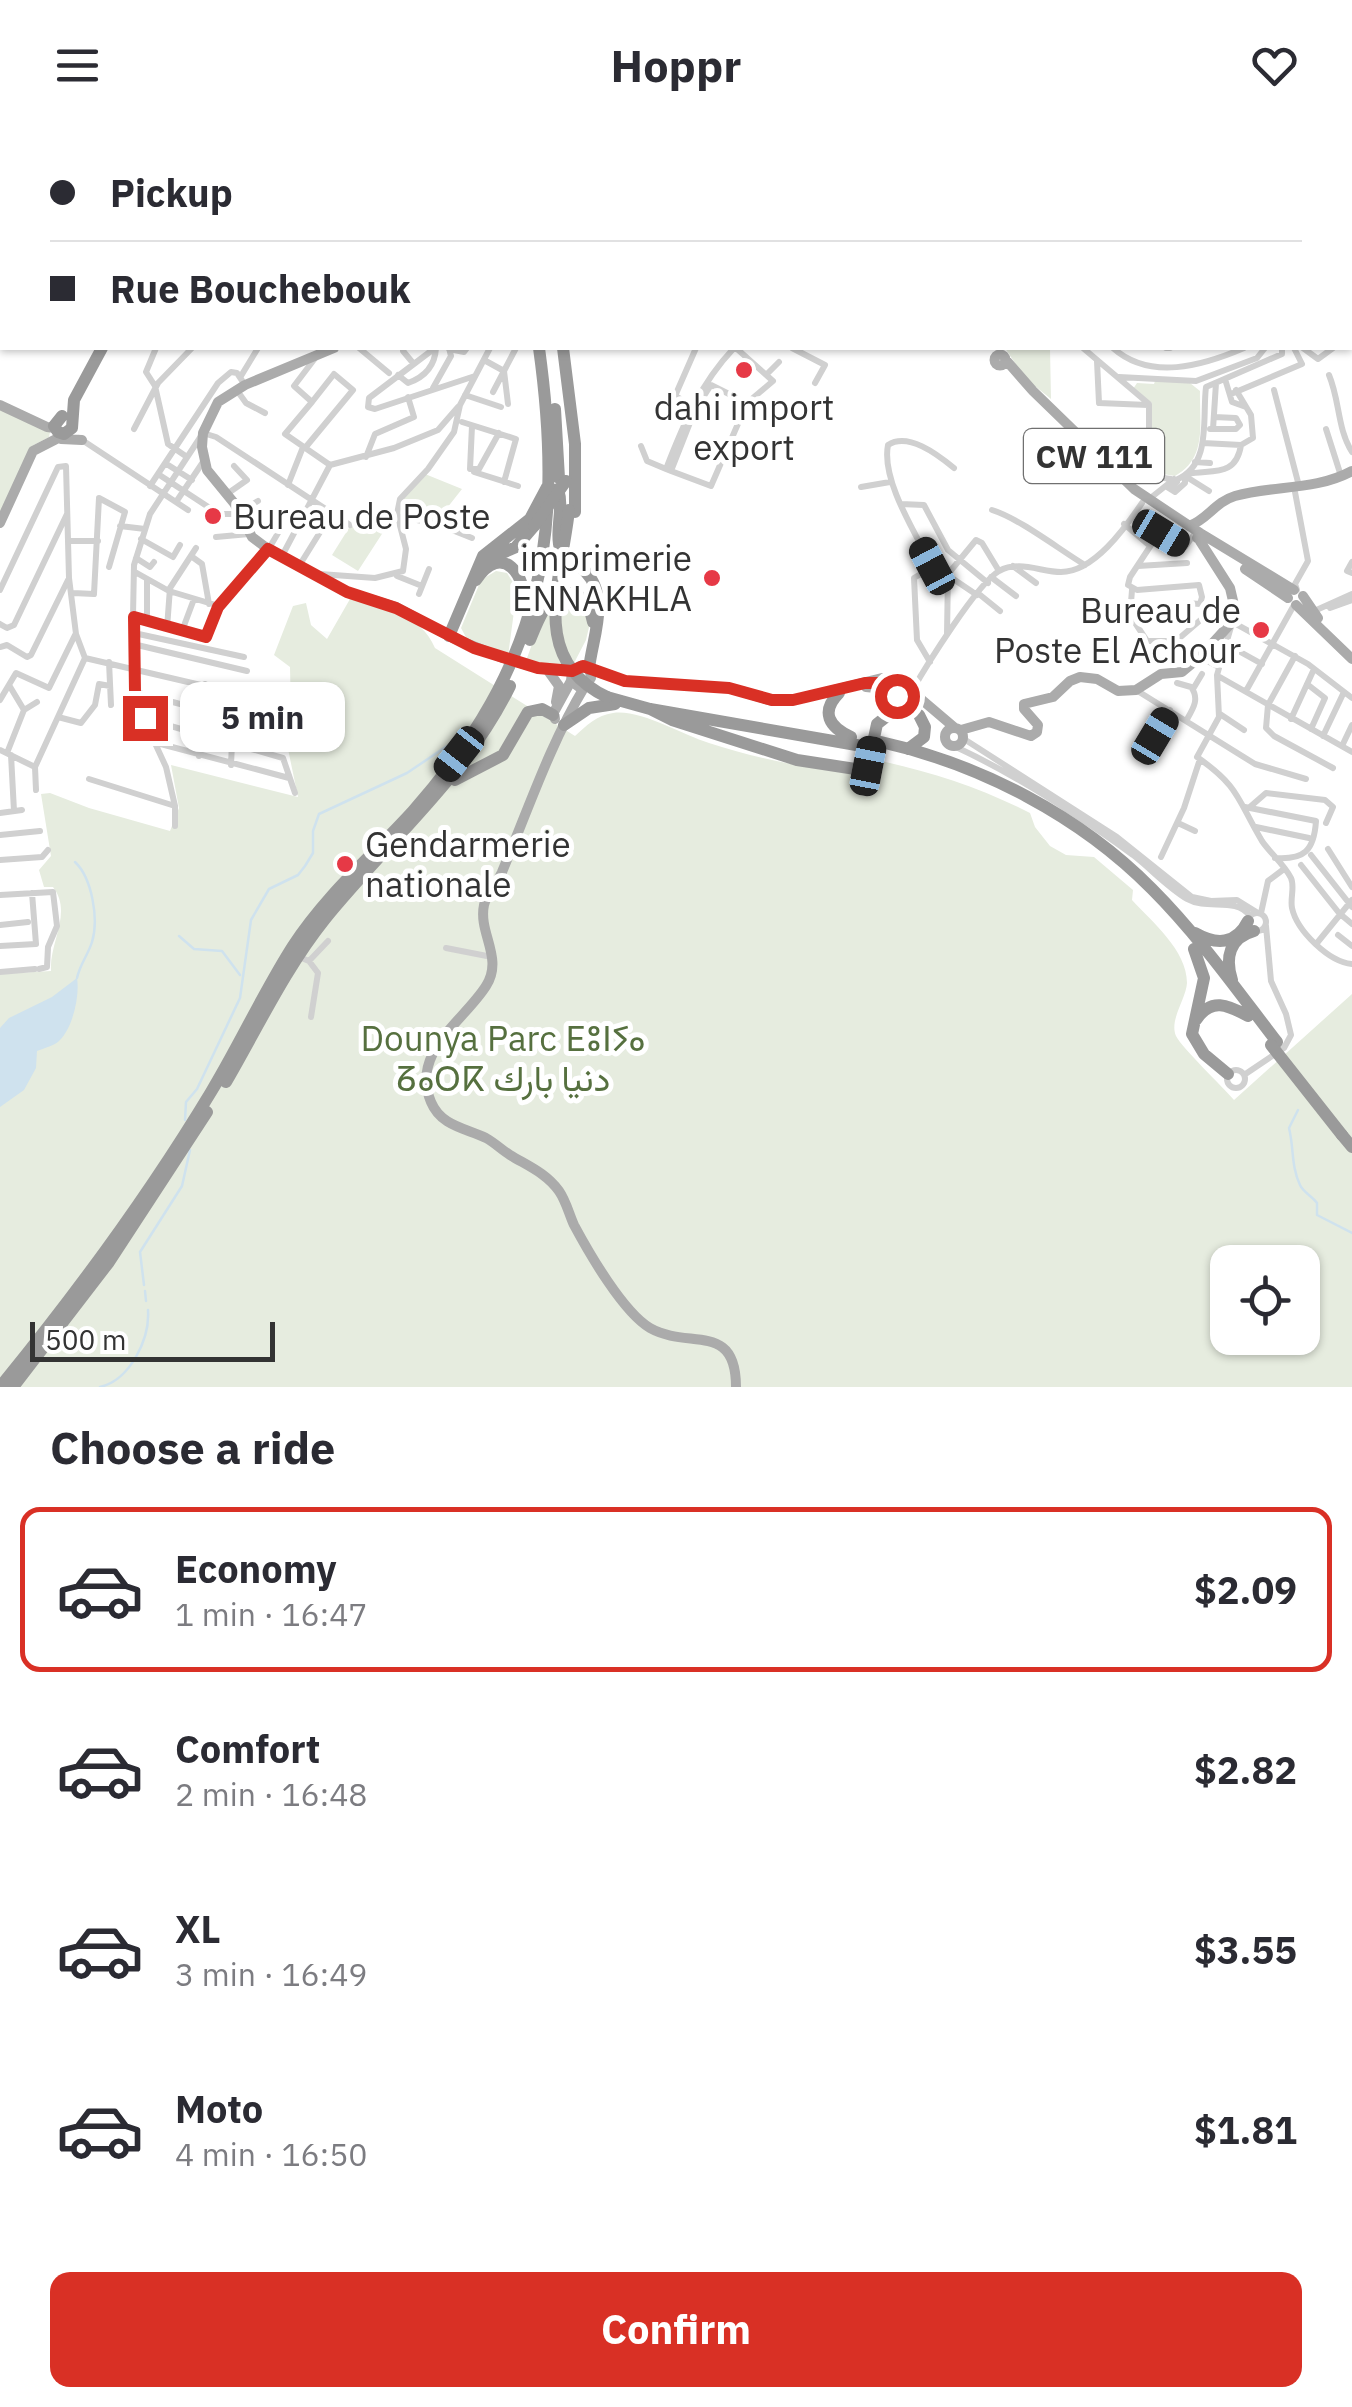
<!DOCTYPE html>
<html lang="en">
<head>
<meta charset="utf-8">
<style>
  :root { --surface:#fff; --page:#f7f7f7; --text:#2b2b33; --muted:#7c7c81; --line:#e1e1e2; --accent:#d93025 }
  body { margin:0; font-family:"IBM Plex Sans",Vazirmatn,"Noto Sans Tifinagh",sans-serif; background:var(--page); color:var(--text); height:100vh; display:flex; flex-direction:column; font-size:38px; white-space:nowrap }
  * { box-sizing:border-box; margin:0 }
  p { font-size:32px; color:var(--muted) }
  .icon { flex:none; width:55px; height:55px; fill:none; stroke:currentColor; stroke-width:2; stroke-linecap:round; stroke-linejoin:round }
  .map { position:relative; height:1257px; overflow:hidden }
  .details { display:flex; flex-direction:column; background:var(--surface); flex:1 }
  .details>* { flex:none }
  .banner { position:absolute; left:0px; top:0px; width:1352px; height:220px; box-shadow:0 2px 8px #0004; display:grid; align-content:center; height:220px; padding:0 50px; background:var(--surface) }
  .controls { position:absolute; left:1210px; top:1115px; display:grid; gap:20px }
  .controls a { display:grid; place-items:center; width:110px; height:110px; border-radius:20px; background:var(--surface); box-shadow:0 2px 8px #0004; font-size:50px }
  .scale { position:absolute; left:30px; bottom:25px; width:245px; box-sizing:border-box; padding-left:10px; border:5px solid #333; border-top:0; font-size:28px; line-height:35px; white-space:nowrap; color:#333; -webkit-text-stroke:8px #fff; paint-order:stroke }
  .end { position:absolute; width:45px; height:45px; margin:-22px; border:12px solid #d93025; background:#fff; box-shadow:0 0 0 5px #fff }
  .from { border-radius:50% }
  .bubble { position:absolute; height:70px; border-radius:20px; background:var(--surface); box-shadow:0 2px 8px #0004; font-size:32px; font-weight:700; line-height:70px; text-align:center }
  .car { position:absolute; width:30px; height:60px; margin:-30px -15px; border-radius:12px; box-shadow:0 0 8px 2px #0007; background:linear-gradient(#222 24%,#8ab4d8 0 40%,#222 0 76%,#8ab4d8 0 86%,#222 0) }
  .banner b { display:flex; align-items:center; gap:35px; height:95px; font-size:38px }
  .banner b+b { border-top:2px solid var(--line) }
  .banner i { width:25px; height:25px; background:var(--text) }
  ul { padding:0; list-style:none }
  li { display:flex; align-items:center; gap:30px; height:165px; margin:0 20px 15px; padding:0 30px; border:5px solid transparent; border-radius:20px }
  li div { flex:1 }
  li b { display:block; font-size:38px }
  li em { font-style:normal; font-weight:700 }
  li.current { border-color:var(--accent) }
  li>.icon { width:90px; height:90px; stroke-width:1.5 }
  h2 { padding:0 50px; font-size:45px; line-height:120px }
  .button { display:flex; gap:20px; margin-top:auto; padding:20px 50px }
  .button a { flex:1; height:115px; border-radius:20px; background:var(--accent); color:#fff; font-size:40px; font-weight:700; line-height:115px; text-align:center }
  header { display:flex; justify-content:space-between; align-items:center; height:130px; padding:0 50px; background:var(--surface); font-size:45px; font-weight:700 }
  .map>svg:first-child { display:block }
  .green { fill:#e6ecdf; fill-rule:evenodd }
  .water { fill:#cfe2ee }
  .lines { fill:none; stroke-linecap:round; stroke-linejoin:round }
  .stream { stroke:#cfe2ee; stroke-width:2.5 }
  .minor { stroke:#d0d0d0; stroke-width:6 }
  .major { stroke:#ababab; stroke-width:10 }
  .highway { stroke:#9a9a9a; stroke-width:12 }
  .major-bridge { stroke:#ababab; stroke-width:10 }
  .highway-bridge { stroke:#9a9a9a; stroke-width:12 }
  .route { stroke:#d93025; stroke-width:12 }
  .poi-dot { fill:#e63946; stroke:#fff; stroke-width:4 }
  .labels { text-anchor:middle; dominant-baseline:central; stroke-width:10; stroke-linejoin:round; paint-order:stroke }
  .shield { fill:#fff; stroke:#707070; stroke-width:2.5 }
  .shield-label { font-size:32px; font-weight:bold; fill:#333 }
  .poi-label { font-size:35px; fill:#333; stroke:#fff; text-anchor:start }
  .park-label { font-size:35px; fill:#56703f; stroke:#fff }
</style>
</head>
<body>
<header><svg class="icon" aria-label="menu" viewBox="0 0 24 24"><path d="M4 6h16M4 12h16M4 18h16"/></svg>Hoppr<svg class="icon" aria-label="heart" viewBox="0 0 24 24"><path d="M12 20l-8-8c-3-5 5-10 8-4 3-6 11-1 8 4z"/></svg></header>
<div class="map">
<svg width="1352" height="1257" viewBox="0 0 1352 1257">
  <rect width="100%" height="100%" fill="#fff"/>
  <path class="green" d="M1005,218H1050L1051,269L1025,248Z
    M1155,251L1190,253L1200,261C1199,292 1208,328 1175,346L1151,342L1152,273L1133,259L1137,253L1154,254Z
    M0,279L50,302L49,307L32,316L0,383Z
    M425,344L462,359L436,392L398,385L402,367Z
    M362,377L389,393L358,441L332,425Z
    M496,441L507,443L517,459L508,526L468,511L461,498L481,450Z
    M559,466L583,472L590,493L586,510L573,535L564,539L526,531L542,486Z
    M350,469C384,478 421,484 435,518L575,606C586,596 597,585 613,583C641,579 682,605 709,613C761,630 813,639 868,646L872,629C929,641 979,657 1030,683L1035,697L1050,716L1066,725L1094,727L1133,760L1132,770C1152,792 1187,820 1187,853C1186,869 1169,890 1176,906C1182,918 1223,957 1234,970L1352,864V1257H0V844L51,841C49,812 73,783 53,757H44L39,740L51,726L41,664L50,663L89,678L170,701L179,678L171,635L298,667L288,619L291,582L290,537L274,525L293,476L306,473L311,495L327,509ZM1228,1132H1302V1208H1228Z"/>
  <path class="water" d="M77,848C80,865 73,898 59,911C54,916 44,918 37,921L36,938L24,960L0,977V898L9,888L52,867Z"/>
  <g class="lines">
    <path class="stream" d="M75,732C92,748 99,789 92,812C88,825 80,834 77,848
      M179,806L194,819L222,821L240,845
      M1298,980L1289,998C1294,1018 1291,1036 1300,1055C1303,1062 1312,1066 1317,1073V1085L1352,1103
      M185,990L186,972L197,959L240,868L251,790L269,759L298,745L305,736L313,723V701L319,684L407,643L447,616
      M144,1155L140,1122L182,1056L190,1020
      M145,1161L146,1171
      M100,1257C130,1250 150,1209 148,1180"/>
    <path class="minor" d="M74,0L78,2
      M121,0V2
      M262,0L308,2
      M925,0L927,2
      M996,0L997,2
      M1180,0V2
      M1312,0L1315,2
      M101,2V0
      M136,2L139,0
      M189,2V0
      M376,2L378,0
      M854,2L855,0
      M935,2L939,0
      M1052,2L1054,0
      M1228,2L1230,0
      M1263,2L1264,0
      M1349,2L1351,0
      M1350,45L1352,43
      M1350,67L1352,68
      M1350,87L1352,86
      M1350,110L1352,109
      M1350,139L1352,140
      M1350,153L1352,151
      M1350,200L1352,198
      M156,218L146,242L155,256L168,314L187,327
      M359,218L389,243
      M404,218L403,221L413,233
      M435,218L369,268L368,277L375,279L475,246
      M736,218L773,251L747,273
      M792,218L825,235L815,253
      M1083,218L1149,274V346L1171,349
      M1113,218C1150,251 1202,236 1244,218
      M1166,218H1170
      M1303,218L1318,229L1333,218
      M449,219L464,222L467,218
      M316,227L294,256L312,272L285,304L330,335
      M484,230L504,241L493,262
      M1097,231L1099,273L1148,275
      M398,245L408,253C425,247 435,235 436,218
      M766,245L779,232
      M1329,245C1340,271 1337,298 1352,322
      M241,246L258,218
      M1119,247L1196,251L1257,228L1265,218
      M1225,249L1232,272L1246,277
      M711,255L747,273L711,356L671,341L695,280Z
      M433,258L451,226L449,218
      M236,259L246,273L265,283
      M1274,260L1299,356
      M1231,264L1302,234L1294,218
      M465,265L501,277
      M686,272L675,266L696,218
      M508,274L504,241L516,218
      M462,292L516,309L504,352
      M472,296L470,339H479L499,303
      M134,299L158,253L192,218
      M1210,299H1213L1216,253
      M1213,299H1236L1240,295L1236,288L1214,287
      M1326,299L1341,346
      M79,308L188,380
      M1203,313L1241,315L1253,308L1251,285L1236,260
      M641,316L647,331L666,339
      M305,318L353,260L334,244L312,272
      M366,327L375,304L414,287L408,267
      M1195,332L1210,333
      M165,333L192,350
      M671,341L666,339C684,293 700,254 734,218
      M474,342L518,356
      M158,344L219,384H239
      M1188,344C1211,339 1236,348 1241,315
      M1174,349L1177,352L1172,357L1169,353Z
      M1176,350C1212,335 1202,289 1206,257L1282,224V218
      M288,355L303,317
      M150,356L218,253L231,242L237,243L245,255
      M861,357L890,352
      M1167,357L1175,362L1185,353V346L1209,361
      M1295,362L1308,431L1295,454L1297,460
      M227,364L247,350L234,336
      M1148,370L1168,354
      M176,372L203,332
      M901,374L924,375L948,420L988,453
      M992,380C1020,389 1057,418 1085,435
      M239,382L258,371
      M397,386L437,394L472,408
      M1124,394L1150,416
      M120,396L145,399
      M1193,406L1185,417L1159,403L1130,447L1128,455L1137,460L1199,455L1202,467L1200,474
      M216,407L249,404
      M141,409L173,427L180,415
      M69,411H98
      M191,426L202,434L209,474
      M282,426L330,335L394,318L438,300L458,277
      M136,428L150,437L154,432
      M1352,432L1347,441L1352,443
      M299,436L332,383
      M932,436C916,404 881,350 888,315C908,302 937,324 954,338
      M1013,436L1036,453
      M1138,436L1187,433
      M135,442L169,461L219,476L242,446L265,425L284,393
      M320,444L375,448L403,441L406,419L397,384L400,369L428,339L454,302L460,275L490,218
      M397,446L422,456
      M991,447L1016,466
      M147,449V490
      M0,460L58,337L66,336L69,448L76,504L85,528L35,637L36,660
      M1132,460L1130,485L1147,511H1176L1211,481
      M73,463L94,464L99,368L125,382L109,437
      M419,464L429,439
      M979,464L1000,481
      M1110,477L1130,475
      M1330,478L1352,470
      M1312,482L1352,464
      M1160,486H1172L1186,473L1200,474L1308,534L1352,568
      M134,487L205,507L218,477
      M0,494L7,498L14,495L67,384
      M1231,497L1217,545L1219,587L1197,627C1240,657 1237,669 1262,711C1270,723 1284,734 1291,748C1295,757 1290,768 1292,778C1297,801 1329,832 1352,834
      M167,498L170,458L196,418
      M182,501L194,469
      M134,503L244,527
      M947,504L948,444L976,410L982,413L999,441
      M133,514L247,541
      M1226,514L1262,534
      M0,517L7,515L27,527L31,525L68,450
      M1295,526L1268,575L1266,598L1274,606L1333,638
      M1200,527L1219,537
      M85,528L261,569
      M109,532L111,575
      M930,532L917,510L914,448L934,436L977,465
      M1218,546L1352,622
      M1177,553L1191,557C1200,569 1193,579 1186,591
      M1307,554L1325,568L1311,599
      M9,555L24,580
      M1193,559L1202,544
      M1136,560L1255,634L1306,649
      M912,561C926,536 977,454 999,441C1019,430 1041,442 1061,442C1094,442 1125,398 1142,373
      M1246,561L1294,475
      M135,562L282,601
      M203,569L205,554
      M0,570L16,543L49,558L75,505
      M1220,584L1244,600
      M58,587L81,593L95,575L99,554L110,556
      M146,589L283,628L295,663
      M1291,589L1314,539
      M1155,606L1170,580
      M1323,606L1343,564
      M964,609L1117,707L1192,767L1211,771L1237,770L1258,783
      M157,613L289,648
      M1342,616L1352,595
      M956,617C1018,646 1078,685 1133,725C1151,739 1167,757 1187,769C1208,781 1235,766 1250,786
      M0,620L35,637
      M7,623L24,580L37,572
      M11,625L14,681
      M199,626L203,582
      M231,635L232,613
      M89,649L175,676
      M1251,676L1266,663L1325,670L1333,677L1326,693
      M1245,677L1316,691C1314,721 1304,730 1275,728
      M0,683L22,680
      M1178,693L1195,701
      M175,696V676L166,637L136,572L132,537L134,435L150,384L203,303L216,307L350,395
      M1256,697L1309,708
      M0,705L40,701
      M1328,719L1352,757
      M1311,725L1352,777
      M1161,727L1184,678L1200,629
      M0,730L42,727L48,720
      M1301,735L1339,783L1352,794
      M428,749L484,771
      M0,765L53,762L57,796L48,817L47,837L39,839
      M1248 792a9 9 0 1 1 18 0a9 9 0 1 1-18 0Z
      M1261,783L1268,751L1284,739
      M0,795L28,792
      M1338,805L1352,816
      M1317,813L1352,770
      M0,816L36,814L32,763
      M446,818L492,827
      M299,827L309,831L318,843L311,887
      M309,831L328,811
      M0,842L35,839
      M1227 949a9 9 0 1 1 18 0a9 9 0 1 1-18 0Z
      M1244,945L1284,918L1291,905L1286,884L1271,851L1266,796"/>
    <path class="major" d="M538,0L542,1
      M722,0L751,2
      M836,0V2
      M439,2L444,0
      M457,2L459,0
      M514,2L515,0
      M606,2L618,0
      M677,2L688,0
      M334,218L245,255L218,272L203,303L202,317L207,340L234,373L252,407L268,419L347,462L396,477L453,508L503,528
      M994.5 230a5.5 5.5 0 1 1 11 0a5.5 5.5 0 1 1-11 0Z
      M1005,229L1033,261L1134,359L1200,403L1197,408L1202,411L1205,406L1200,403
      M0,275L47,297L55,298
      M61,309L82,310
      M0,393L33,321L66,304
      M1189,396C1207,390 1215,372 1235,366C1274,355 1315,361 1352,341
      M1205,406L1294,460
      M1245,439L1288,468
      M1303,466L1318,488
      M1296,475L1352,529
      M590,541L591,548L585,556L579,557L571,551L572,541L580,536L625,551L729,558L772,571L793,570L882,548L898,550L913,560
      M549,542L559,556L556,572
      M585,556C550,614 528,680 502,742C497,753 487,763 484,775C478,803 504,828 486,856C464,891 410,922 431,972C441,996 465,998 486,1008C495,1013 502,1020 510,1025C528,1036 546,1043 559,1061C566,1071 569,1084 574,1095C589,1123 623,1182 650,1198C689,1220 736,1191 736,1257
      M866,557L885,559L899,568
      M899 569a9 9 0 1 1 18 0a9 9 0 1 1-18 0Z
      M915,564L955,598
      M555,589L554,582L571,551
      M945 607a9 9 0 1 1 18 0a9 9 0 1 1-18 0Z
      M961,600L989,592L1031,606L1037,602L1038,595L1024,579V574L1053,567L1070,551L1080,547L1097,549L1118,561L1136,560L1161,544L1182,542L1200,527L1233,491L1234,475L1230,458L1200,411"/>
    <path class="highway" d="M550,2L551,0
      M562,2L563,0
      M563,218L575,314V382
      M555,279L559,348
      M62,286L54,296L58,302L64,304L72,298L74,270L102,218
      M558,359C564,378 556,395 559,414C561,430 576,431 585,441C611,468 592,508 589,539
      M489,429L516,417L534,396
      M476,450C502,411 528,445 524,479
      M449,506L483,426L530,389L547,357
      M530,510C541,484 553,445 588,472L593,492
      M839,563C820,582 829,597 851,607
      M607,567L650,579L862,616
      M650,579L672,590L797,630L862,640L868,636L877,594L901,575
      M564,595L589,578L615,574
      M881,612C980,634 1080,686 1152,759C1198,805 1237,860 1277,912
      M908,619L924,607L925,597L919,585
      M455,650L503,625L528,582L542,579L553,585
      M1195,803C1216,815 1236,815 1248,791
      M1194,819L1204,848L1192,904L1204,924L1228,944
      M1232,850C1225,828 1229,808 1254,801
      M1196,890C1211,867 1228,875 1248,886
      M226,952C258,897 285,839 325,789C388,711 465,648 510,556
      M1342,1005L1352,1017
      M0,1257C76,1164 149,1065 211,962C240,914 263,863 293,816C326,765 372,726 413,681C542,535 565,406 539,218
      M13,1257L109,1132L207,982"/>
    <path class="major-bridge" d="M503,528L530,536"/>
    <path class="highway-bridge" d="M569,380C562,448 527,529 607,567
      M534,396L566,351
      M862,616L880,619
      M1271,915L1342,1005"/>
  </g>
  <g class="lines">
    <path class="route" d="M145,588L135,562L134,487L206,507L218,477L268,419L347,462L396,478L474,518L538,538L572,541L583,536L625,551L729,558L772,570H793L865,553H880L905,560L899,568L897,566"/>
  </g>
  <g class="poi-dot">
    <circle cx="744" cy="240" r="10"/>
    <circle cx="213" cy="386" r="10"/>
    <circle cx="712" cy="448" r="10"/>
    <circle cx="1261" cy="500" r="10"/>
    <circle cx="345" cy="734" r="10"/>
  </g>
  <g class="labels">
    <rect class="shield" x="1024" y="299" width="140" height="54" rx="8"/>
    <g class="shield-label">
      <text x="1094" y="326">CW 111</text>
    </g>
    <g class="poi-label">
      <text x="744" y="277" text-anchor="middle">dahi import<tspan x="744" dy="40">export</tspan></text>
      <text x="233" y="386">Bureau de Poste</text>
      <text x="692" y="428" text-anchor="end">imprimerie<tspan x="692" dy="40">ENNAKHLA</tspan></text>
      <text x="1241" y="480" text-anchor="end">Bureau de<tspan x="1241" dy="40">Poste El Achour</tspan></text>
      <text x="365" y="714">Gendarmerie<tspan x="365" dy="40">nationale</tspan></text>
    </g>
    <g class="park-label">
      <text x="503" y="908">Dounya Parc ⴹⵓⵏⵢⴰ<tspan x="503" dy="40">ⵒⴰⵔⴽ دنيا بارك</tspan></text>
    </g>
  </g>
</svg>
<div class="controls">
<a><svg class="icon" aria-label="locate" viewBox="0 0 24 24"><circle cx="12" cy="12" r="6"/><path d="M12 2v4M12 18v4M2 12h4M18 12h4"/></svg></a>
</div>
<div class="scale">500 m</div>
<i class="end from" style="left:897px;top:566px"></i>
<i class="end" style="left:145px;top:588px"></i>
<div class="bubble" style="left:180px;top:552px;width:165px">5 min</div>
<i class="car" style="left:1161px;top:403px;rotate:121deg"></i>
<i class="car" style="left:932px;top:436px;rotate:332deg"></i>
<i class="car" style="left:1155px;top:606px;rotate:31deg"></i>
<i class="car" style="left:459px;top:624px;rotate:218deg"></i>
<i class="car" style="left:868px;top:636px;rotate:11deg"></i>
<div class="banner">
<b><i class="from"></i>Pickup</b>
<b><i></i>Rue Bouchebouk</b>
</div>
</div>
<section class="details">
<h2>Choose a ride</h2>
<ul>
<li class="current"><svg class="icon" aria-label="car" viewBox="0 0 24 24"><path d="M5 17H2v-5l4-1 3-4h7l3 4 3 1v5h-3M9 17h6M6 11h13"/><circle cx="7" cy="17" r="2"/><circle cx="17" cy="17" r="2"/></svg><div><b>Economy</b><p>1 min · 16:47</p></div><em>$2.09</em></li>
<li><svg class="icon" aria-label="car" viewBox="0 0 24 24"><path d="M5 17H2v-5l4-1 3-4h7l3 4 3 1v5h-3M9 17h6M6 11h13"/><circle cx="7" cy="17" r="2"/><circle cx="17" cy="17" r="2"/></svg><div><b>Comfort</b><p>2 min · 16:48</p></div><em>$2.82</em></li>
<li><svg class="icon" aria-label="car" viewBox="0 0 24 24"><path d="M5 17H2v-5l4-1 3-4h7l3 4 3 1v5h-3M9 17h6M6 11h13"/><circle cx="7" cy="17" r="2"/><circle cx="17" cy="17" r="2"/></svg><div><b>XL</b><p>3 min · 16:49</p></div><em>$3.55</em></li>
<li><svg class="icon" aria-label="car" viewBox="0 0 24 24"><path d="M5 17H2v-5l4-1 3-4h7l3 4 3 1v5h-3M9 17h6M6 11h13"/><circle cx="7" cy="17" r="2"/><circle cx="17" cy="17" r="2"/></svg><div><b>Moto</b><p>4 min · 16:50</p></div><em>$1.81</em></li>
</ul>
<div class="button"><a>Confirm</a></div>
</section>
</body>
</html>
